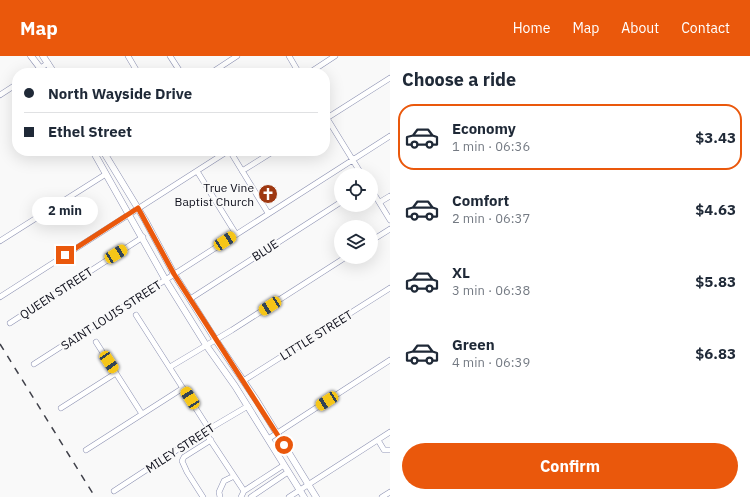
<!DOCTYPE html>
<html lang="en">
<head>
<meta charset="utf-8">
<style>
  :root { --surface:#fff; --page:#f6f6f7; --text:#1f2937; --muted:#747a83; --line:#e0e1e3; --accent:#ea580c }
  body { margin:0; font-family:"IBM Plex Sans",sans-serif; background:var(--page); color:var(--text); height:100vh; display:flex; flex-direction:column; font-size:15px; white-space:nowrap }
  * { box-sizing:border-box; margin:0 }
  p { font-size:13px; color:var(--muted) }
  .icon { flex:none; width:22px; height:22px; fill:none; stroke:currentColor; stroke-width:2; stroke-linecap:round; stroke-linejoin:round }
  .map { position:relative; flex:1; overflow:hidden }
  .sheet { display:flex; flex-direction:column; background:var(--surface); width:360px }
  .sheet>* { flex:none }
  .guide { position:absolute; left:12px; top:12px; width:318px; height:88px; border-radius:16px; box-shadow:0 4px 16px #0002; display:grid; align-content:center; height:88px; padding:0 12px; background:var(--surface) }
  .tools { position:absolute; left:334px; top:112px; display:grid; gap:8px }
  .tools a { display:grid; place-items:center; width:44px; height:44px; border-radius:50%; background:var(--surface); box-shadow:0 4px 16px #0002; font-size:20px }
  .end { position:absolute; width:18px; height:18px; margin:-9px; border:5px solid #ea580c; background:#fff; box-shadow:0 0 0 2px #fff }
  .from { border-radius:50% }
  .bubble { position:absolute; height:28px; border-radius:14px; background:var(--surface); box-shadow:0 4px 16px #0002; font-size:13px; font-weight:700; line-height:28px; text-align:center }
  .car { position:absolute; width:12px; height:24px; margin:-12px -6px; border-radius:5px; box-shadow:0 0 3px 1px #0007; background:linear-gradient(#f5c518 24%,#345 0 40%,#f5c518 0 76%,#345 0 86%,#f5c518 0) }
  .guide b { display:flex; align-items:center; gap:14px; height:38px; font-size:15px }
  .guide b+b { border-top:1px solid var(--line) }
  .guide i { width:10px; height:10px; background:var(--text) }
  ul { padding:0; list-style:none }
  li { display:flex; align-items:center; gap:12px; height:66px; margin:0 8px 6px; padding:0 4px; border:2px solid transparent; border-radius:16px }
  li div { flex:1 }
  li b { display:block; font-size:15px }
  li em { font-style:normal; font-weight:700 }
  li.current { border-color:var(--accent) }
  li>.icon { width:36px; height:36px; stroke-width:1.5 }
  h2 { padding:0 12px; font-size:18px; line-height:48px }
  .button { display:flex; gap:8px; margin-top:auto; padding:8px 12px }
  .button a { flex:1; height:46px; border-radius:24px; background:var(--accent); color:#fff; font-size:16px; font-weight:700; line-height:46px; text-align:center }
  header { display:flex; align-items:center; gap:24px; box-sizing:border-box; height:56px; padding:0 20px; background:var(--accent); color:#fff }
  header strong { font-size:19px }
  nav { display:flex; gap:22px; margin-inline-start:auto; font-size:14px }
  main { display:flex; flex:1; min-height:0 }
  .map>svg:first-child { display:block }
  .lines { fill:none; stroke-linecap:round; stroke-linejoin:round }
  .minor-casing { stroke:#8c91b2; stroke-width:6 }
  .major-casing { stroke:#8c91b2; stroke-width:7 }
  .minor { stroke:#fff; stroke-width:5 }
  .major { stroke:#fff; stroke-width:6 }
  .rail { stroke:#3f4049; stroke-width:1.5; stroke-dasharray:7 7; stroke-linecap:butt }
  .route { stroke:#ea580c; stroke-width:5 }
  .labels { text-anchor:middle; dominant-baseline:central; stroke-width:4; stroke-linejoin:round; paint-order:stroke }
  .poi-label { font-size:12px; fill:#0f101c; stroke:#f9f9f9; text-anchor:end }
  .street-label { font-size:12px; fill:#0f101c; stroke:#f9f9f9 }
</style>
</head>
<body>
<header>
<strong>Map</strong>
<nav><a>Home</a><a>Map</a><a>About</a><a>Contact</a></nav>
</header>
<main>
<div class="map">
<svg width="390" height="441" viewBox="0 0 390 441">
  <rect width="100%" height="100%" fill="#f9f9f9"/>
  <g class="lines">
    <defs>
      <path id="minor" d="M128,0L138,17
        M170,0L181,17
        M289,0L299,17
        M33,17L48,7
        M211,17L237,0
        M309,17L335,0
        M0,39L17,28
        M325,59L362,119
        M327,62L390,22
        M230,95L268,157
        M197,115L236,178
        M242,115L274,95
        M371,133L390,164
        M380,146L390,140
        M0,185L106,118
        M371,185L390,173
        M0,241L228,95
        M190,243L341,146
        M136,259L209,373
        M10,267L143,181
        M96,286L142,358
        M34,308L390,80
        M170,311L232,274L346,201
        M243,325L390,232
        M61,352L116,317
        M205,376L244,435L284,409
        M268,383L390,304
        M378,384L384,394H390
        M86,394L183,332
        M114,435L209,373L248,350
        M203,441L187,416L182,405L184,401L211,384
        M220,441L219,436L224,425L234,420
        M241,441L244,435
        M251,441L288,416
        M289,441L390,376
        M382,441L390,436"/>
      <path id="major" d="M31,0L44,17
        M43,0L54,17
        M93,95L165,223L206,289L235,330L304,441
        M103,95L145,164L174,218L215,283L257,345L316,441"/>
    </defs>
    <use href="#minor" class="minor-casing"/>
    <use href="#major" class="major-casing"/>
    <use href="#minor" class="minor"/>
    <use href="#major" class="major"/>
    <path class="rail" d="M0,288L95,441"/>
  </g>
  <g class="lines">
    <path class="route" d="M65,199L138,152L174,218L284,389"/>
  </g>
  <defs>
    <symbol id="church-disc" viewBox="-11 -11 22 22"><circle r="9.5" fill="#9e3811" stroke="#f9f9f9"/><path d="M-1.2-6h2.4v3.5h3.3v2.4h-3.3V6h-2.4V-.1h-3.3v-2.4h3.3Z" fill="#fff"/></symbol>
  </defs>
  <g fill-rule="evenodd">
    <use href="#church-disc" x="257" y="127" width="22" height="22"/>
  </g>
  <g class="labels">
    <g class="poi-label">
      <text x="254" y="131">True Vine<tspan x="254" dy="14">Baptist Church</tspan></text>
    </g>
    <g class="street-label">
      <text transform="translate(265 194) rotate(-33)">BLUE</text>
      <text transform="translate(56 237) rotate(-33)">QUEEN STREET</text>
      <text transform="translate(111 259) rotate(-33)">SAINT LOUIS STREET</text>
      <text transform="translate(316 279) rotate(-32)">LITTLE STREET</text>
      <text transform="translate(180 392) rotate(-33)">MILEY STREET</text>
    </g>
  </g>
</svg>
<div class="tools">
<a><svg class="icon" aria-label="locate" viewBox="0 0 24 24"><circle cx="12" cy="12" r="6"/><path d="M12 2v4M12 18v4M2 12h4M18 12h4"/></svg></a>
<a><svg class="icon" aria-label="layers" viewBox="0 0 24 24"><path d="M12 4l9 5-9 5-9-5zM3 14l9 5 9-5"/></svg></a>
</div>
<i class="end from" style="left:284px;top:389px"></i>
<i class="end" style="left:65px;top:199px"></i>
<div class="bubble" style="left:32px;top:141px;width:66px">2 min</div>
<i class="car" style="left:225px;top:185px;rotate:57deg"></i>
<i class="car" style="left:116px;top:198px;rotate:58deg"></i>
<i class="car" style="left:270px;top:250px;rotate:237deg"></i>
<i class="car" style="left:109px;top:306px;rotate:146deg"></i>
<i class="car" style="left:190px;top:342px;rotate:327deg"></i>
<i class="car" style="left:327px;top:345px;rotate:237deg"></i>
<div class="guide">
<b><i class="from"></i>North Wayside Drive</b>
<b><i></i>Ethel Street</b>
</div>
</div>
<section class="sheet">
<h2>Choose a ride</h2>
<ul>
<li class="current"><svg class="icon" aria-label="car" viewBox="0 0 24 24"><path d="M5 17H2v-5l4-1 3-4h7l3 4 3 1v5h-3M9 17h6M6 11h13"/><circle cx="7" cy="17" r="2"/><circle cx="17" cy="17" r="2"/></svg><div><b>Economy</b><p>1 min · 06:36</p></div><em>$3.43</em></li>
<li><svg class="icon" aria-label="car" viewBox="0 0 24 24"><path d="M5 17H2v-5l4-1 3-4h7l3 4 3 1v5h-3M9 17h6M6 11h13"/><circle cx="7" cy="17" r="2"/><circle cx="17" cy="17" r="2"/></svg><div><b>Comfort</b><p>2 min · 06:37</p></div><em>$4.63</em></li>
<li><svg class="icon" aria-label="car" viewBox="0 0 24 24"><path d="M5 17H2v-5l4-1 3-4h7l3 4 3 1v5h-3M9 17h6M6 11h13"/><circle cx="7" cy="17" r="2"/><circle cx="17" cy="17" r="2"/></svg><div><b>XL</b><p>3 min · 06:38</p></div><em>$5.83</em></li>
<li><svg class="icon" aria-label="car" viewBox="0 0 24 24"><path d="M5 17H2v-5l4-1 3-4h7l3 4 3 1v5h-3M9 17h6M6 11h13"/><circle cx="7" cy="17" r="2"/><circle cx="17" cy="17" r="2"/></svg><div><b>Green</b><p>4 min · 06:39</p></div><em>$6.83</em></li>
</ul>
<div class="button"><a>Confirm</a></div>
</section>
</main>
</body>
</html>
